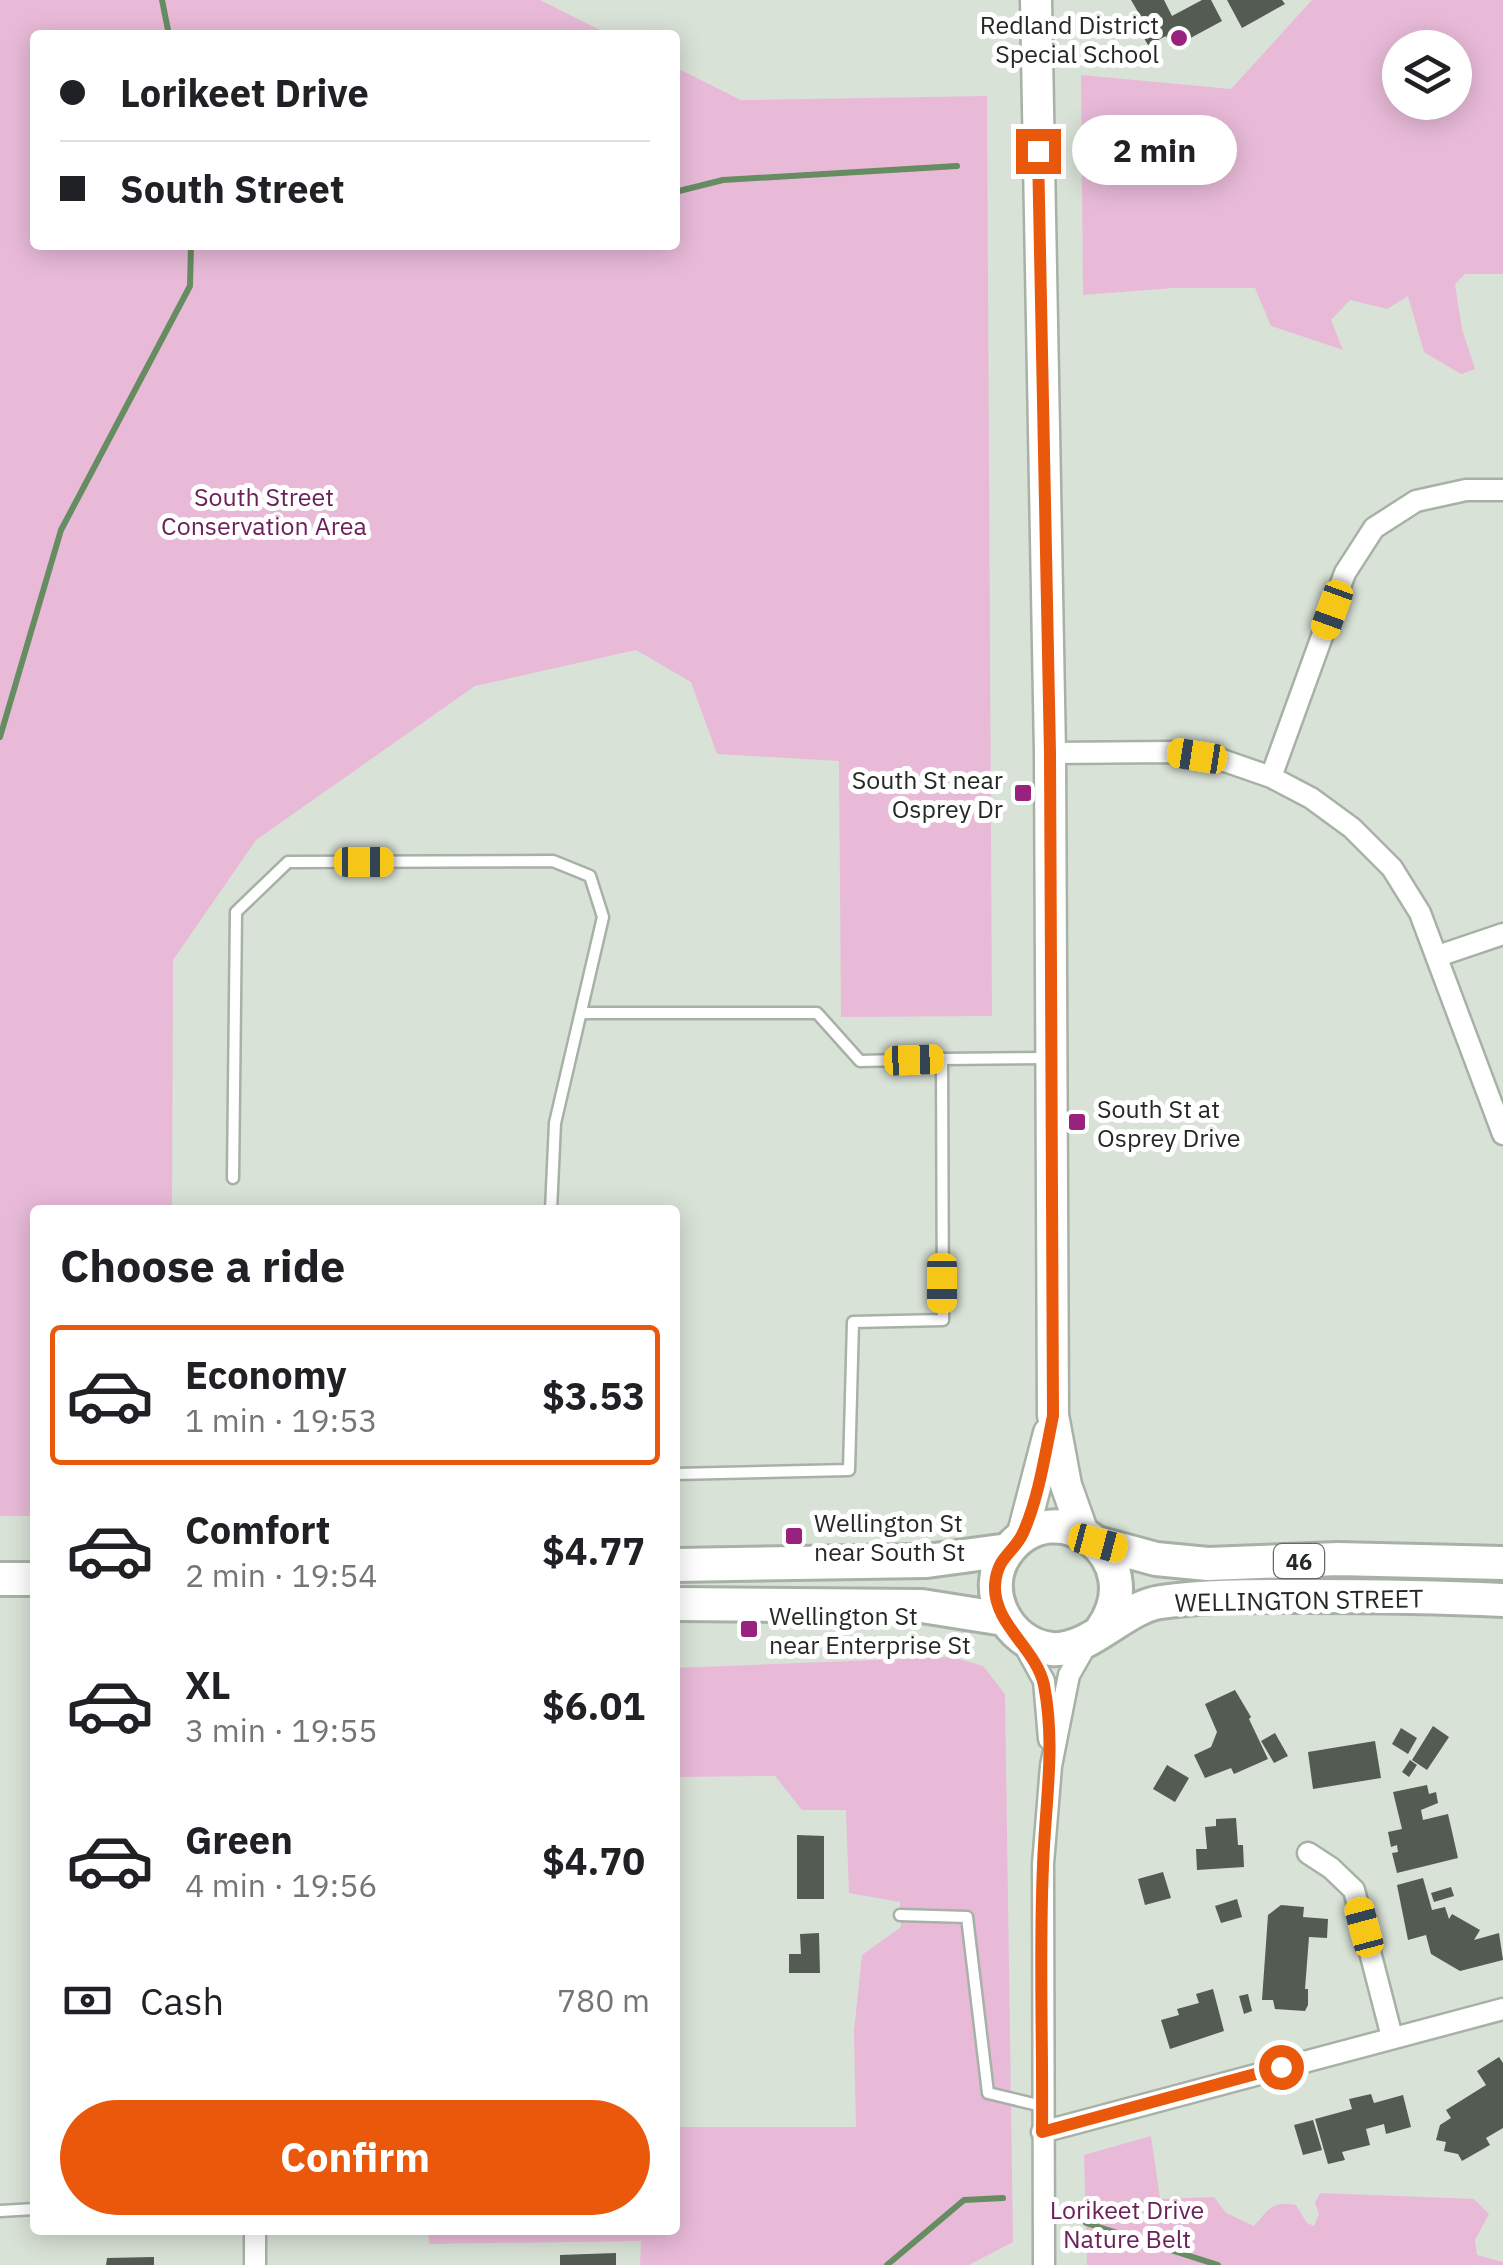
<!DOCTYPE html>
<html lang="en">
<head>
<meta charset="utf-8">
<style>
  :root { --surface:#fff; --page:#f6f6f6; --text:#202124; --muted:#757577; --line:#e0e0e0; --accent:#ea580c }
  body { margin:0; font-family:"IBM Plex Sans",sans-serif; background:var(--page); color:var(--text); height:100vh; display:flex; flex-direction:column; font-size:38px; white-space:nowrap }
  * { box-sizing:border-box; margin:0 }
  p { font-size:32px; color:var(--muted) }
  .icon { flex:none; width:55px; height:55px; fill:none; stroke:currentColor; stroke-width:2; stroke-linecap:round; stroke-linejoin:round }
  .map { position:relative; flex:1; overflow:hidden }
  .sheet { position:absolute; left:30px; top:1205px; width:650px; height:1030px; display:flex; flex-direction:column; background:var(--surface); border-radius:10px; box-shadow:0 5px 25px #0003 }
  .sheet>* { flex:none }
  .top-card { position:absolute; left:30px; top:30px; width:650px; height:220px; border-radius:10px; box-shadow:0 5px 25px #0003; display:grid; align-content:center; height:220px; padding:0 30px; background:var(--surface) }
  .buttons { position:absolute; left:1382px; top:30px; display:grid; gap:20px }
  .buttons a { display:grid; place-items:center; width:90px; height:90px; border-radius:50%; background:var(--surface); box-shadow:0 5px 25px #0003; font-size:50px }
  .end { position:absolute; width:45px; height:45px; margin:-22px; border:12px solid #ea580c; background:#fff; box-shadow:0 0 0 5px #fff }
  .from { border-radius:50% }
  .bubble { position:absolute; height:70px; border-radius:35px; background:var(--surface); box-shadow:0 5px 25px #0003; font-size:32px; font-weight:700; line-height:70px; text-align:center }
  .car { position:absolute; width:30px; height:60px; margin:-30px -15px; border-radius:12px; box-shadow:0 0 8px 2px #0007; background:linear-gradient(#f5c518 24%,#345 0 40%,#f5c518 0 76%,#345 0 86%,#f5c518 0) }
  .top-card b { display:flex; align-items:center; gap:35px; height:95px; font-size:38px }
  .top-card b+b { border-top:2px solid var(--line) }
  .top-card i { width:25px; height:25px; background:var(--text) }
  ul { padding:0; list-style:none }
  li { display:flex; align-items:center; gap:30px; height:140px; margin:0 20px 15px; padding:0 10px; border:5px solid transparent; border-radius:10px }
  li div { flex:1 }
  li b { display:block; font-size:38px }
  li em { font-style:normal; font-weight:700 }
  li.selected { border-color:var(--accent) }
  li>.icon { width:90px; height:90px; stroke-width:1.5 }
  h2 { padding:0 30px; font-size:45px; line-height:120px }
  .pay { display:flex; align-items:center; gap:25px; height:110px; padding:0 30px; font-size:38px }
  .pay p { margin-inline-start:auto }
  .button { display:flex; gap:20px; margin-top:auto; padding:20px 30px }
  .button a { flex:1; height:115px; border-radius:60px; background:var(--accent); color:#fff; font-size:40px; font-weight:700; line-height:115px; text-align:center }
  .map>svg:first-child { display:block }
  .green { fill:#e8bad8; fill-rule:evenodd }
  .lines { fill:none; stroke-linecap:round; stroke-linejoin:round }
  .stream { stroke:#668c62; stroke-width:6 }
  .building { fill:#535b52 }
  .lane-casing { stroke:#a7b1a6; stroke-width:15 }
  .street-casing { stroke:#a7b1a6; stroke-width:25 }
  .secondary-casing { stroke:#a7b1a6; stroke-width:35 }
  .primary-casing { stroke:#a7b1a6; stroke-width:38 }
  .lane { stroke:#fff; stroke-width:10 }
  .street { stroke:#fff; stroke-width:20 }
  .secondary { stroke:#fff; stroke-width:30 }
  .primary { stroke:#fff; stroke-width:32 }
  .route { stroke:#ea580c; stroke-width:12 }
  .poi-dot { fill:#98227e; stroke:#fff; stroke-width:4 }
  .labels { text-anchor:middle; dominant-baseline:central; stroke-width:10; stroke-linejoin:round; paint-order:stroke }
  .shield { fill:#fff; stroke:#666966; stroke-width:2.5 }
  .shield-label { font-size:22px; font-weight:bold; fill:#252925 }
  .poi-label { font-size:25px; fill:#252925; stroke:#fff; text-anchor:start }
  .park-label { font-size:25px; fill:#6d215a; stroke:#fff }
  .street-label { font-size:25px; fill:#252925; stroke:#fff }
</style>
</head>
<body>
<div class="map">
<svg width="1503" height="2265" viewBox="0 0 1503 2265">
  <rect width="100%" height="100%" fill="#d9e2d7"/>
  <path class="green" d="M0,0H540L610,35H35V245H675V67L741,100L987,96L992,1016L841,1017L839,761L717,754L691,682L636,650L475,686L256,840L173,960L172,1210H35V1516H0Z
    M1312,0H1503V274H1465L1455,284L1462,329L1475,369L1461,374L1424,352L1408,296L1387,309L1350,300L1331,320L1343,350L1271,326L1255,288H1173L1083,295L1081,75L1231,89ZM1400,48H1455V102H1400Z
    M953,1657L983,1666L1005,1694L1013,2242L969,2265H640L641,2241L429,2244L428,2230H675V2127H856L854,2031L862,1955L901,1927L900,1902L849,1893L846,1810H802L775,1776L675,1777V1668Z
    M1151,2136L1160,2199L1214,2197L1226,2213L1254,2226C1268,2210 1272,2200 1296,2205L1307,2223L1314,2226L1319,2214L1315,2203L1320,2193L1474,2199L1489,2214L1475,2240L1477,2255L1503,2262V2265H1087L1084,2155Z"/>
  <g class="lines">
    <path class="stream" d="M162,0L169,35
      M675,192L723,180L957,166
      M450,245H459
      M0,737L61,530L190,286L191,245
      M1086,2223L1218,2265
      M887,2265L964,2200L1003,2198"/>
  </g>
  <path class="building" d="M1131,0H1164L1172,16L1202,0H1211L1222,21L1172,48L1166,36L1148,45L1144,38L1151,34Z
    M1227,0H1282L1285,4L1242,28Z
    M1235,1690L1251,1717L1249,1719L1268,1759L1234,1774L1231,1768L1205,1778L1194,1755L1211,1747L1217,1732L1205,1704Z
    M1433,1726L1449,1737L1427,1770L1412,1760Z
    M1401,1728L1417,1738L1408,1754L1392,1744Z
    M1275,1733L1288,1756L1274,1763L1261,1741Z
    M1375,1741L1381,1778L1313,1789L1308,1752Z
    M1410,1760L1417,1765L1409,1777L1402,1772Z
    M1167,1765L1189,1778L1175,1802L1153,1789Z
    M1427,1785L1429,1794L1436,1792L1438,1803L1421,1810L1423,1820L1448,1814L1458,1858L1397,1873L1392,1853L1398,1852L1397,1845L1391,1847L1388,1832L1402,1829L1393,1792Z
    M1236,1818L1238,1845H1243L1244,1867L1197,1870L1196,1849H1207L1205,1827L1216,1826V1819Z
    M797,1835L824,1836V1899H797Z
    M1163,1872L1171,1898L1145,1905L1138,1879Z
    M1423,1878L1432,1910L1445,1907L1449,1919L1452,1914L1480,1930L1474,1940L1499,1933L1503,1960L1460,1971L1431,1954L1426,1935L1408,1940L1397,1885Z
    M1451,1887L1454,1896L1434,1902L1431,1893Z
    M1237,1899L1242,1917L1221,1923L1215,1906Z
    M1281,1905L1304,1907L1303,1917L1328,1919L1327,1938L1309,1937L1305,1989H1308V2005L1305,2011L1275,2009L1273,2000H1262L1268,1915Z
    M819,1933L820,1973H789V1954H801L800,1934Z
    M1213,1989L1224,2031L1170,2049L1161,2020L1179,2015L1177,2009L1199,2003L1196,1994Z
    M1248,1994L1252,2011L1244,2014L1239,1996Z
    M1499,2057L1503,2063V2128L1486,2138L1490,2145L1462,2161L1458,2154L1444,2151L1446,2142L1436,2140L1440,2125L1451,2118L1446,2110L1486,2085L1477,2071Z
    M1371,2094L1374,2103L1403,2095L1411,2127L1386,2134L1384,2124L1366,2129L1370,2145L1342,2152L1345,2160L1328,2164L1315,2119L1352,2109L1349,2099Z
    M1313,2120L1322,2150L1303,2155L1294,2125Z
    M616,2253V2265H560V2255Z
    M154,2257V2265H106L107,2258Z"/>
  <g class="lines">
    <defs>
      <path id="lane" d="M581,1013H817L860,1061L942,1059
        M233,1178L236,912L288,862L553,861L590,876L603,917L555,1123L551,1210
        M675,1474L849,1470L853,1322L943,1320L942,1059L1046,1058
        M900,1915L967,1917L988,2093L1042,2106
        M0,2211L35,2209"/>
      <path id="street" d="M1050,753L1172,752L1222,760L1271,777L1311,798L1352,828L1392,868L1420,913L1503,1134
        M1271,777L1345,573L1374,528L1416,501L1466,490H1503
        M1438,956L1503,934
        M1021,1639L1044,1681L1049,1739
        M1308,1853L1331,1868L1354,1890L1392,2037
        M1042,2132L1503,2009
        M255,2230V2265
        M1044,2265L1043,1864L1051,1766L1069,1675L1089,1640"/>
      <path id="secondary" d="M1036,0L1050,753L1053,1415L1066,1485L1083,1533
        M1022,1537L1049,1433"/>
      <path id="primary" d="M1097,1543L1156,1559L1208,1564L1338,1559L1503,1563
        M675,1565L927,1561L1008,1550
        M0,1579H35
        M675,1604L922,1606L1004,1619
        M1102,1629C1152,1558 1055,1487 1007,1552C979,1589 1007,1645 1052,1649C1090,1652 1123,1607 1161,1602C1209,1595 1257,1596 1306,1596C1371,1596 1437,1597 1503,1600"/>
    </defs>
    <use href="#lane" class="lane-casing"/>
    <use href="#street" class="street-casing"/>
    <use href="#secondary" class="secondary-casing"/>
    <use href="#primary" class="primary-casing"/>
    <use href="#lane" class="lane"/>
    <use href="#street" class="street"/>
    <use href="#secondary" class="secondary"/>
    <use href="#primary" class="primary"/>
  </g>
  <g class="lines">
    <path class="route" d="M1038,151L1050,753L1053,1416C1045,1454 1039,1497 1023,1533C1014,1553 997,1556 995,1585C993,1624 1036,1648 1044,1685C1056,1746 1045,1805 1043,1866C1039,1955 1043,2043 1042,2132L1281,2067"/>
  </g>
  <g class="poi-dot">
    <circle cx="1179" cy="38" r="10"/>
    <rect x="1013" y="783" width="20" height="20" rx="5"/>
    <rect x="1067" y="1112" width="20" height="20" rx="5"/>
    <rect x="784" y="1526" width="20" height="20" rx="5"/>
    <rect x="739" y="1619" width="20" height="20" rx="5"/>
  </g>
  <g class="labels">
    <rect class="shield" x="1274" y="1544" width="50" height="34" rx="8"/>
    <g class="shield-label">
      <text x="1299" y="1561">46</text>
    </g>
    <g class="poi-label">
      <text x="1159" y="24" text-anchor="end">Redland District<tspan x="1159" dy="29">Special School</tspan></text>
      <text x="1003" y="779" text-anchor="end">South St near<tspan x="1003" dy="29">Osprey Dr</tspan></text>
      <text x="1097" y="1108">South St at<tspan x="1097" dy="29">Osprey Drive</tspan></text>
      <text x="814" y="1522">Wellington St<tspan x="814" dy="29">near South St</tspan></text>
      <text x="769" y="1615">Wellington St<tspan x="769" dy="29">near Enterprise St</tspan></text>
    </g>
    <g class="park-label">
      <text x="264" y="496">South Street<tspan x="264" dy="29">Conservation Area</tspan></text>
      <text x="1127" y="2209">Lorikeet Drive<tspan x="1127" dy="29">Nature Belt</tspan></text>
    </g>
    <g class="street-label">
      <text transform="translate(1299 1600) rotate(-1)">WELLINGTON STREET</text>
    </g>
  </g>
</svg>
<div class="buttons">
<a><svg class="icon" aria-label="layers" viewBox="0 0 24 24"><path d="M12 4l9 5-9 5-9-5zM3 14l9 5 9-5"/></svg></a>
</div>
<i class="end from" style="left:1281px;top:2067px"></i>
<i class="end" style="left:1038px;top:151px"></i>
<div class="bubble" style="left:1072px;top:115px;width:165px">2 min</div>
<i class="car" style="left:1332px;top:610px;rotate:200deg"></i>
<i class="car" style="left:1197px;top:756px;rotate:279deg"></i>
<i class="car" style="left:364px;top:862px;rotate:90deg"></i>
<i class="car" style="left:914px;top:1060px;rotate:88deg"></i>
<i class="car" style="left:942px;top:1283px;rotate:180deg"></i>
<i class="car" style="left:1098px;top:1543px;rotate:105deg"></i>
<i class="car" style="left:1364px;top:1927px;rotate:345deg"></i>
<div class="top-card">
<b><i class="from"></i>Lorikeet Drive</b>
<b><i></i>South Street</b>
</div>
<section class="sheet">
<h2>Choose a ride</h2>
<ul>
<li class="selected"><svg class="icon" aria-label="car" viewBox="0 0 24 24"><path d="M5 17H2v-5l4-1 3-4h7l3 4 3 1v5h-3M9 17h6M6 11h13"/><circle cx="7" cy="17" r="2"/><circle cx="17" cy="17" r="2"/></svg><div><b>Economy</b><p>1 min · 19:53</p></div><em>$3.53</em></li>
<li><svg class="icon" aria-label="car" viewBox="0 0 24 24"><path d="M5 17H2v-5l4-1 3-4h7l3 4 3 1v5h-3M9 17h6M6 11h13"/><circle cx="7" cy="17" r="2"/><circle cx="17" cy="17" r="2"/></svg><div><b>Comfort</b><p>2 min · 19:54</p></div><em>$4.77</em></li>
<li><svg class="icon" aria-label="car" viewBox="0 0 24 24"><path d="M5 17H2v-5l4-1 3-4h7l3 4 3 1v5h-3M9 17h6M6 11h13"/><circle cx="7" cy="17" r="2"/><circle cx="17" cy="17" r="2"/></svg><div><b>XL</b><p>3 min · 19:55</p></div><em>$6.01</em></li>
<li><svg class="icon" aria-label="car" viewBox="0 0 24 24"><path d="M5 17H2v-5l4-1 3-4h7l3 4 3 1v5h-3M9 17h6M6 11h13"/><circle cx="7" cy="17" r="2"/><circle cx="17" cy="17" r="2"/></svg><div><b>Green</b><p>4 min · 19:56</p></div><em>$4.70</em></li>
</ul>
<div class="pay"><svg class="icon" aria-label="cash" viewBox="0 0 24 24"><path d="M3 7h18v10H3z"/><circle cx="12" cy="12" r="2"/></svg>Cash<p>780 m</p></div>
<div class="button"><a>Confirm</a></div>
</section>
</div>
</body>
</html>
